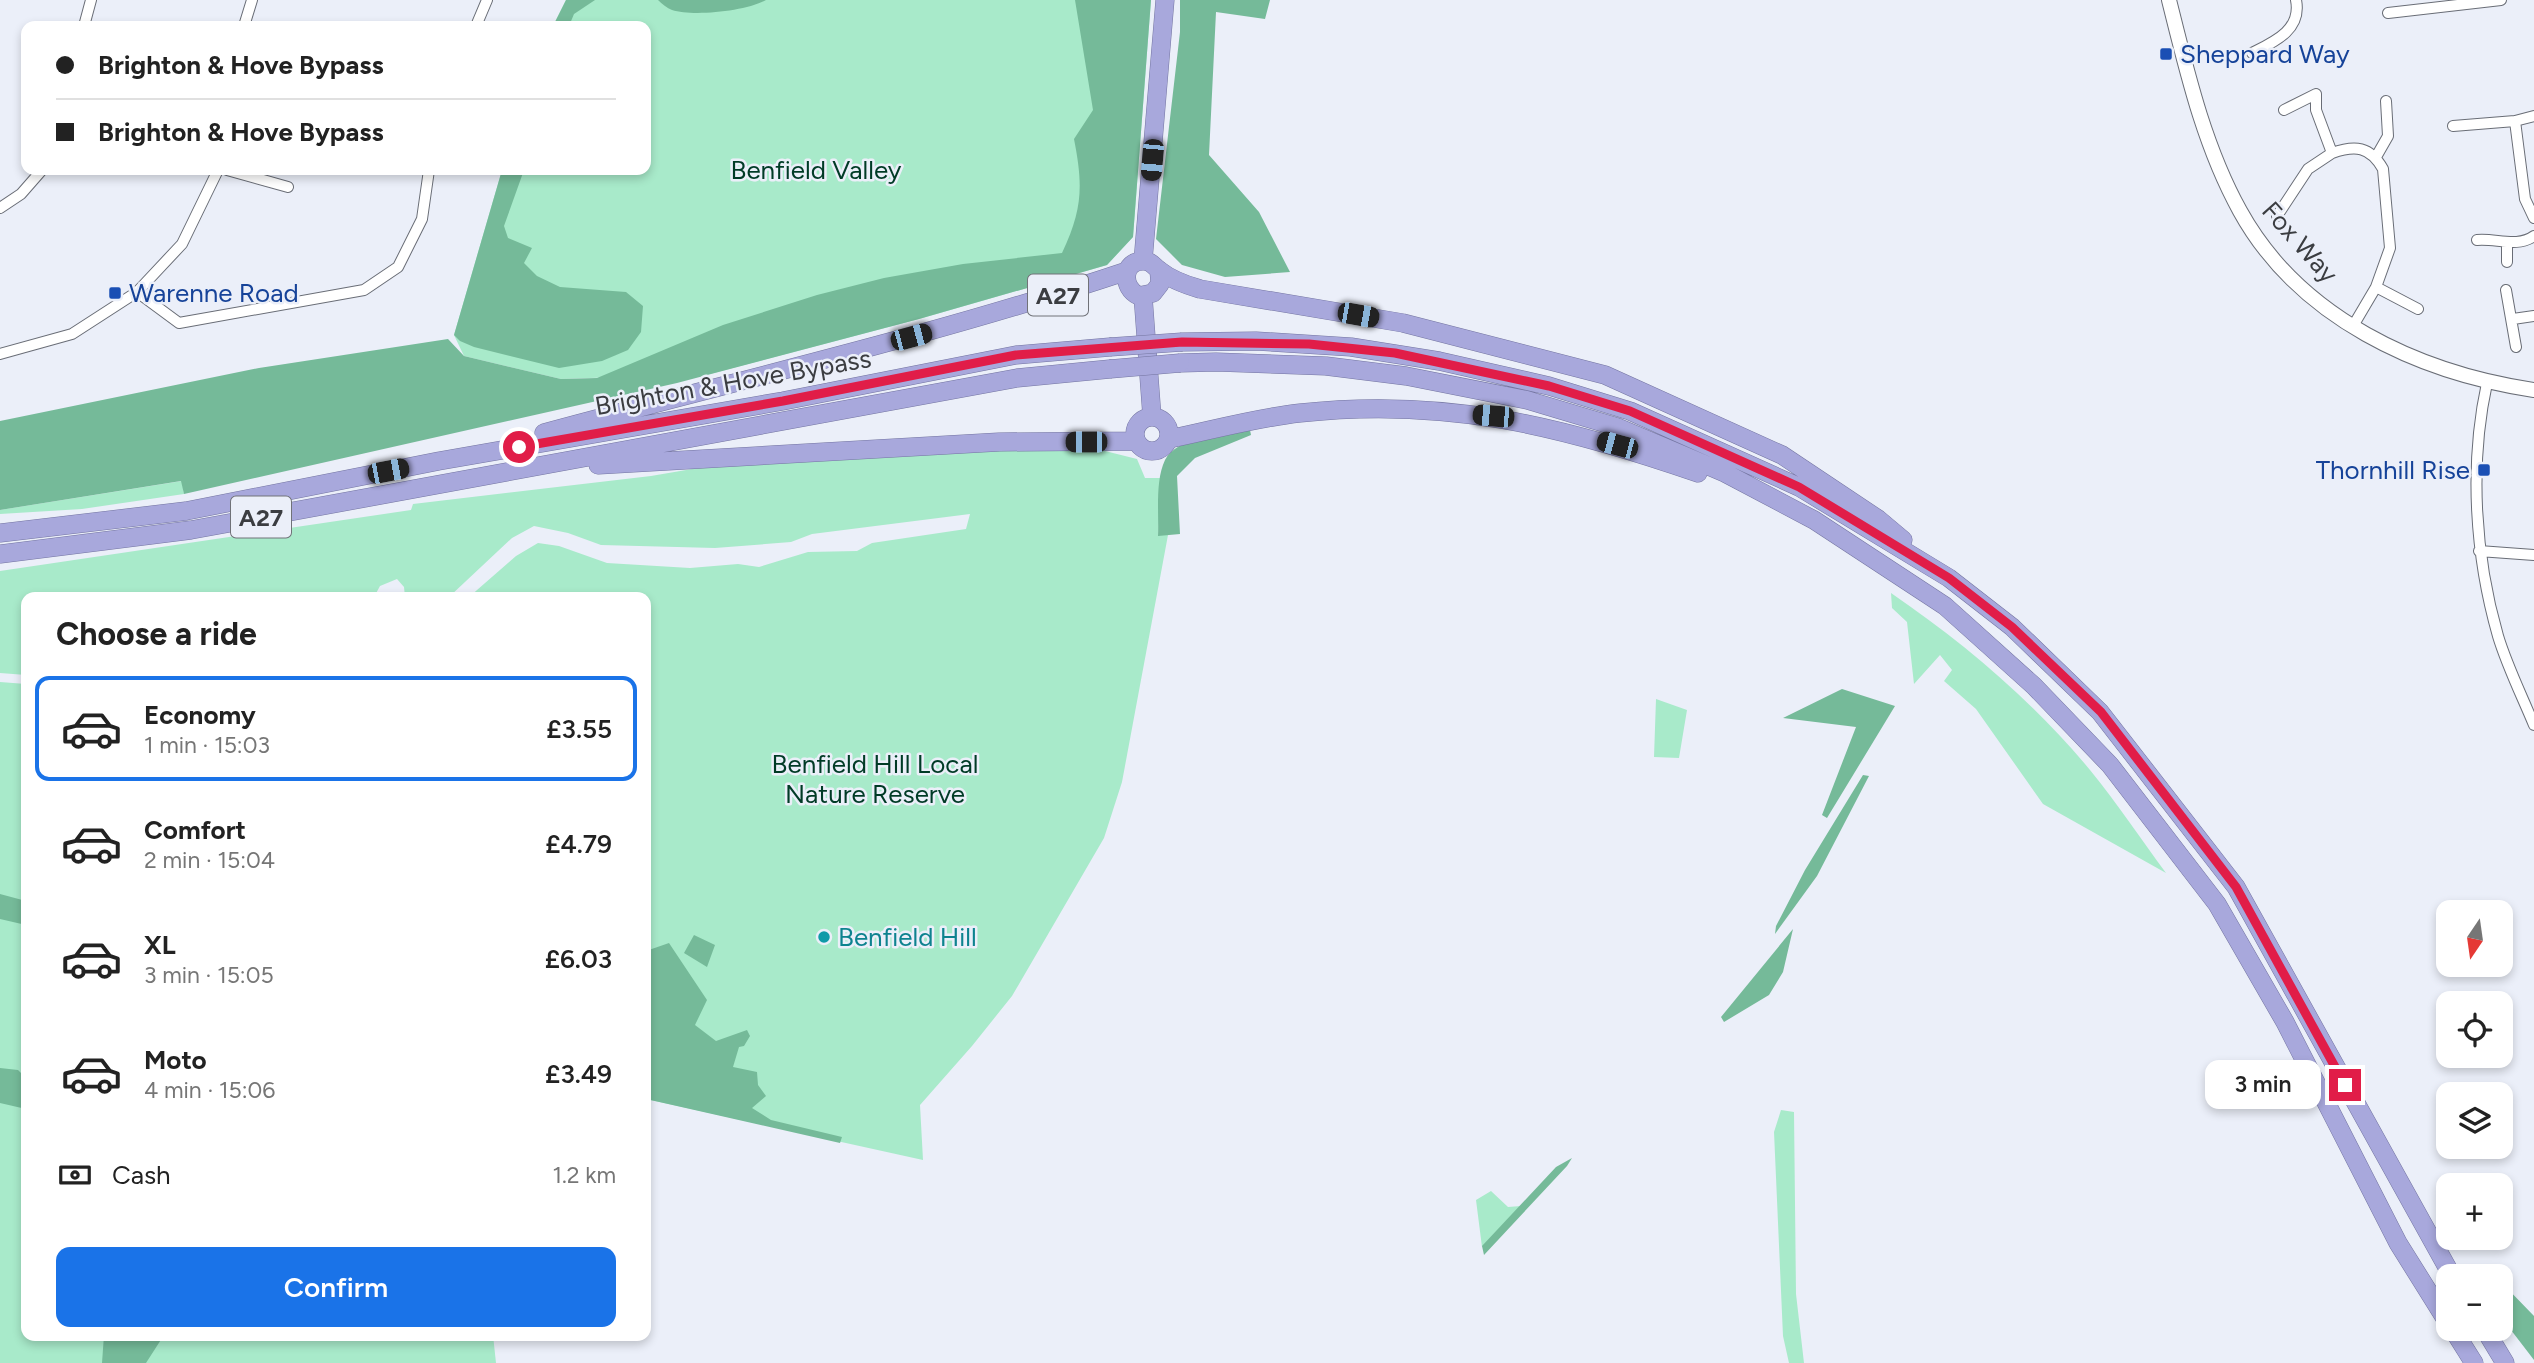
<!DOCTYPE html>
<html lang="en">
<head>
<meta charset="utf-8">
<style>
  :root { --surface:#fff; --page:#f2f2f2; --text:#222; --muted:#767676; --line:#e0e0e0; --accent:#1a73e8 }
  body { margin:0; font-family:Figtree,sans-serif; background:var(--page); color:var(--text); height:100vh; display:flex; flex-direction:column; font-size:26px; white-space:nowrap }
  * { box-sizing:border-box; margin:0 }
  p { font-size:23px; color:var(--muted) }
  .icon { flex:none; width:38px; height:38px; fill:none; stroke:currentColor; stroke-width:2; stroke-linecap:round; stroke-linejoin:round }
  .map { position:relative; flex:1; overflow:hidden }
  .side { position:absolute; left:21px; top:592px; width:630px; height:749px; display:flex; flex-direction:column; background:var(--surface); border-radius:14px; box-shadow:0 4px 10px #0003 }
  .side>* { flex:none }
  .banner { position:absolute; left:21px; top:21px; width:630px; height:154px; border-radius:14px; box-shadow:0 4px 10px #0003; display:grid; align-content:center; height:154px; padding:0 35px; background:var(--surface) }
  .needle { width:46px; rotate:193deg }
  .fabs { position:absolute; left:2436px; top:900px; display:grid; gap:14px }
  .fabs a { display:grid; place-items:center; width:77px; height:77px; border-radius:14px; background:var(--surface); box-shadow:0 4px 10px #0003; font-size:35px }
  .end { position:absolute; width:32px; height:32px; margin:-16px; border:9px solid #e11d48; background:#fff; box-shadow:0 0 0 4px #fff }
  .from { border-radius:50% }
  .bubble { position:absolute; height:49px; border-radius:14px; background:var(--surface); box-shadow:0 4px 10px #0003; font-size:23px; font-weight:600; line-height:49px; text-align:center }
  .car { position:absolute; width:21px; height:42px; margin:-21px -10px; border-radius:9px; box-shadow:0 0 5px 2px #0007; background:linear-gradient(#222 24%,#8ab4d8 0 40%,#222 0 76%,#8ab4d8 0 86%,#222 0) }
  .banner b { display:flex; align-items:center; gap:24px; height:66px; font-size:26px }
  .banner b+b { border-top:2px solid var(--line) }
  .banner i { width:18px; height:18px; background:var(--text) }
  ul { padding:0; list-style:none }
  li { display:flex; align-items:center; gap:21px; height:105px; margin:0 14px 10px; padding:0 21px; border:4px solid transparent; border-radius:14px }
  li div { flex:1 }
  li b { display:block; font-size:26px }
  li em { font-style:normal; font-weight:600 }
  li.current { border-color:var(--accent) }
  li>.icon { width:63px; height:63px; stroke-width:1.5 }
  h2 { padding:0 35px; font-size:32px; line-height:84px }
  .pay { display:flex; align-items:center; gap:18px; height:77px; padding:0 35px; font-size:26px }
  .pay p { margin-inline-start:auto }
  .action { display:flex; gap:14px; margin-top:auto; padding:14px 35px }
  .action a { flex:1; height:80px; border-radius:14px; background:var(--accent); color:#fff; font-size:28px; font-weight:600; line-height:80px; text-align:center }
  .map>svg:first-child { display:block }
  .green { fill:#a8eaca }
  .forest { fill:#75ba99 }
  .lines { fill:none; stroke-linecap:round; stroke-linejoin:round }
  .minor-casing { stroke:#696d76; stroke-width:12 }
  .tertiary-casing { stroke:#696d76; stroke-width:16 }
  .trunk-casing { stroke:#7475a1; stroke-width:19 }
  .minor { stroke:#fff; stroke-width:10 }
  .tertiary { stroke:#fff; stroke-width:14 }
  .trunk { stroke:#a8a8dc; stroke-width:18 }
  .trunk-bridge-casing { stroke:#7475a1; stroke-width:19; stroke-linecap:butt }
  .trunk-bridge { stroke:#a8a8dc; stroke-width:18 }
  .route { stroke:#e11d48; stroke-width:9 }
  .transit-dot { fill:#1a4fb4; stroke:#ebeff9; stroke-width:2.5 }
  .culture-dot { fill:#0f9aa8; stroke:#ebeff9; stroke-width:2.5 }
  .labels { text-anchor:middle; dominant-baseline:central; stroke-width:5; stroke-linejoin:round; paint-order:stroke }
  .shield { fill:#ebeff9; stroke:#707278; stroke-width:2 }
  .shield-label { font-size:24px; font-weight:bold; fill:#3b3d41 }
  .transit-label { font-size:26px; fill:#164399; stroke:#ebeff9; text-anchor:start }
  .park-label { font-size:26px; fill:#003b26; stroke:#ebeff9 }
  .street-label { font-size:26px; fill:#3b3d41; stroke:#ebeff9 }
  .culture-label { font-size:26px; fill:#0d838f; stroke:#ebeff9; text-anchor:start }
</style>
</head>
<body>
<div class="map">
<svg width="2534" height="1363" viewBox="0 0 2534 1363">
  <rect width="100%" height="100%" fill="#ebeff9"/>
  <path class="green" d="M566,0H1151L1133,237L1107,265L919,319L710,374L561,379L464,356L454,335L502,170H646V26H553Z
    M949,450L1105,451L1137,459L1145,478H1161L1158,535H1168L1122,782L1104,838L1012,996L972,1046L920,1105L923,1160L646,1099V597H469L516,556L538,543L559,546L607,563L690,568L738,564L759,567L808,552L857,551L872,543L966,529L970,514L812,534L791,542L715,548L601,545L568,533L534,526L512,538L449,597H405L404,587L397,579L380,586L374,597H26V675L0,673V571L411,510L413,504L651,476L727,463Z
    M182,481L184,494L82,509L0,514V510Z
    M1891,593C1964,643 2033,701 2090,770C2117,803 2141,839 2166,873L2043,804L1976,709L1944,681L1952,670L1940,655L1914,684L1907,622L1892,608Z
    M0,682L26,684V1335H493L496,1363H0Z
    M1656,699L1687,710L1679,758L1654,757Z
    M1781,1110L1794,1112L1796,1294L1804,1363H1789L1783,1336L1774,1132Z
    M1491,1191L1508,1207L1521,1206L1482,1247L1476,1200Z"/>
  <path class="forest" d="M566,0H595L574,14L569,26H553Z
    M658,0H766C747,11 693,17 672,10C667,8 662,4 658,0Z
    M1075,0H1151L1133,237L1107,265L919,319L677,383L184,494L181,481L0,510V421L259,368L448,339L464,356L561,379L597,378L723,325L817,295L884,278L963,264L1062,253C1083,209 1083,185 1074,139L1093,110Z
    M1180,0H1270L1265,19L1216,12L1209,155L1259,212L1290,272L1225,277L1182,265L1156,239L1180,32Z
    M502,170H524L504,226L508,238L532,248L524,263L537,276L560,287L626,292L643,306L641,332L628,350L602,361L559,368L474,347L460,341L454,335Z
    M1249,425L1251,435L1195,458L1177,476L1180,534L1158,536C1159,513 1155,481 1165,460C1176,438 1226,431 1249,425Z
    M1842,689L1895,706L1827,818L1822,815L1856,727L1783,718Z
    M1863,775L1869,776L1817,876L1775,934L1776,926L1805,870Z
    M0,894L26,901V925L0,919Z
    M1793,929L1783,972L1769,995L1724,1022L1721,1017Z
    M694,935L715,945L707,967L684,953Z
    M669,943L707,1000L695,1025L716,1041L747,1030L750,1036L744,1046L739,1047L733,1067L757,1072L758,1085L766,1096L752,1108L771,1120L842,1137L840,1143L646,1099V966L649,959L646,951Z
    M0,1068L18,1070L26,1078V1109L0,1103Z
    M1572,1158L1567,1166L1484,1255L1482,1246L1556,1167Z
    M2501,1282L2534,1316V1360L2501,1317Z
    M104,1335H164L146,1363H102Z"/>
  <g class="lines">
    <defs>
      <path id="minor" d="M2388,13L2501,0
        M84,26L91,0
        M244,26L252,0
        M476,26L487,0
        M2252,53C2274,42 2302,30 2296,0
        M2284,110L2316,94V110L2332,153C2355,145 2370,146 2383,169L2390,248L2376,287L2353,326
        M2515,121L2525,199L2534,218
        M2453,126L2515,121L2534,116
        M2376,157L2388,136L2386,101
        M227,170L288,187
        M0,208L21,194L42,170
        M2277,216L2308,169L2332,153
        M2477,240C2496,238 2517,248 2534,236
        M2507,262V242
        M2376,287L2418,309
        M2506,290L2516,347
        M137,292L179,323L364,290L398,267L422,219L429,170
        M2513,319L2534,316
        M0,354L72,334L137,292L182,244L218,170
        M2487,383C2469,465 2475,556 2498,636C2507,666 2522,696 2534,725
        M2479,551L2534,555"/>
      <path id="tertiary" d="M2169,0C2187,72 2204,146 2240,211C2299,318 2419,373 2534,390"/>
      <path id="trunk" d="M1143,261L1165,0
        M1159,270L1160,284L1153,293L1139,296C1121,288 1122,260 1144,261C1152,261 1153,266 1159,270C1170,279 1186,285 1200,289L1403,323L1605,375L1782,455L1878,519L1903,540
        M1143,296L1152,417
        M1182,342L1256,341L1351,347L1439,361L1549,386L1630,411L1799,487L1949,578L2012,627L2100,712L2236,887L2452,1276
        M1180,363L1216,362L1326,366L1406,376L1527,400L1617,427L1725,473L1814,520L1945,606L2034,686L2110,765L2217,904L2285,1022L2398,1243L2448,1323
        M1135 434a17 17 0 1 1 34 0a17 17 0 1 1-34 0Z
        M544,433C739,380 936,335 1127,271
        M1169,439C1213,430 1255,418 1300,413C1445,397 1562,426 1698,473
        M598,465L999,442L1136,441
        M0,533L186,511L439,461L783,401L1016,355L1110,347
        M0,554L191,530L1017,378L1110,369
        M2452,1328L2474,1363
        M2484,1328L2505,1363"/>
    </defs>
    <use href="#minor" class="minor-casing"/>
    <use href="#tertiary" class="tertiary-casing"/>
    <use href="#trunk" class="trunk-casing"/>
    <use href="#minor" class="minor"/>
    <use href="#tertiary" class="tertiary"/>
    <use href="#trunk" class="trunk"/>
    <defs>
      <path id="trunk-bridge" d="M1110,347L1182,342
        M1110,369L1180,363"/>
    </defs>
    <use href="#trunk-bridge" class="trunk-bridge-casing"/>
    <use href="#trunk-bridge" class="trunk-bridge"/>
  </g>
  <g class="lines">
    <path class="route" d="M519,447L783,401L1016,355L1182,342L1309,344L1395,353L1549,386L1630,411L1799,487L1949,578L2012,627L2101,712L2236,887L2345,1085"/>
  </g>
  <g class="transit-dot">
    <rect x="2159" y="47" width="14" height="14" rx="3.5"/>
    <rect x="108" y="286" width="14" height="14" rx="3.5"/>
    <rect x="2477" y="463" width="14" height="14" rx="3.5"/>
  </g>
  <circle class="culture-dot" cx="824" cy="937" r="7"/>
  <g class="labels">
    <g class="shield">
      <rect x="1028" y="274.5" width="60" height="41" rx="5"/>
      <rect x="231" y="496.5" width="60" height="41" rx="5"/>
    </g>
    <g class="shield-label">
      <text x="1058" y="295">A27</text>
      <text x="261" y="517">A27</text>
    </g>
    <g class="transit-label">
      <text x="2180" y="54">Sheppard Way</text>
      <text x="129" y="293">Warenne Road</text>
      <text x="2470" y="470" text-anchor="end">Thornhill Rise</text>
    </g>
    <g class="park-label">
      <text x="816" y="170">Benfield Valley</text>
      <text x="875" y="764">Benfield Hill Local<tspan x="875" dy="30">Nature Reserve</tspan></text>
    </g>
    <g class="street-label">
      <text transform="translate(2300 242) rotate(48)">Fox Way</text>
      <text transform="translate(733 382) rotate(-10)">Brighton &amp; Hove Bypass</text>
    </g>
    <g class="culture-label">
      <text x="838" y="937">Benfield Hill</text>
    </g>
  </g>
</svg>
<div class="fabs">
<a><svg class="needle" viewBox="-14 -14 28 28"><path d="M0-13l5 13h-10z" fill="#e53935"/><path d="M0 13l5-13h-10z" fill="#767676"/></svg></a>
<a><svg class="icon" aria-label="locate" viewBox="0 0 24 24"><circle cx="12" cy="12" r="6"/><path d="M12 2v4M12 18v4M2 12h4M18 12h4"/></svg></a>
<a><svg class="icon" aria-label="layers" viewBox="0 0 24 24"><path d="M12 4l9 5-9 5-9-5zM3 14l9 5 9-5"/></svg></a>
<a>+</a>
<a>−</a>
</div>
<i class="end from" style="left:519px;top:447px"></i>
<i class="end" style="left:2345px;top:1085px"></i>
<div class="bubble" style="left:2205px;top:1060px;width:116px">3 min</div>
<i class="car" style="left:1152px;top:160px;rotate:185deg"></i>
<i class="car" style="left:1358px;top:315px;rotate:100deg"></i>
<i class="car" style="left:911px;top:337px;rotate:75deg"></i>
<i class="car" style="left:1493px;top:416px;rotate:275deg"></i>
<i class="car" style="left:1086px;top:442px;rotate:270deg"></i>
<i class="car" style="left:1617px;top:445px;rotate:285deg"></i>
<i class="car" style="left:388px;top:471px;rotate:79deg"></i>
<div class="banner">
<b><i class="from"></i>Brighton &amp; Hove Bypass</b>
<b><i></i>Brighton &amp; Hove Bypass</b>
</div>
<section class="side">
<h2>Choose a ride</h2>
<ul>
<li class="current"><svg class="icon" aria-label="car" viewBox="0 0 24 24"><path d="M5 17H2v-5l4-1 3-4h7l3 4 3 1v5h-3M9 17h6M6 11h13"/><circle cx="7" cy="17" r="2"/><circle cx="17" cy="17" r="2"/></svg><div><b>Economy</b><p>1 min · 15:03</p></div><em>£3.55</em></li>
<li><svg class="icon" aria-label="car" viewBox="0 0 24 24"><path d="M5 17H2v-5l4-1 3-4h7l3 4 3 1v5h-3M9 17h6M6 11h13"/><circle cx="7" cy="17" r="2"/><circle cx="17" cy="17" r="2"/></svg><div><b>Comfort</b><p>2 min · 15:04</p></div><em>£4.79</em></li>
<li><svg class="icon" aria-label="car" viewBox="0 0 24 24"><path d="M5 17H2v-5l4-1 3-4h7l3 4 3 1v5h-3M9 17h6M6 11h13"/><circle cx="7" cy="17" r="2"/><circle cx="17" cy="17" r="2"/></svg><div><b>XL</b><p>3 min · 15:05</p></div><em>£6.03</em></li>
<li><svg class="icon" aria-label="car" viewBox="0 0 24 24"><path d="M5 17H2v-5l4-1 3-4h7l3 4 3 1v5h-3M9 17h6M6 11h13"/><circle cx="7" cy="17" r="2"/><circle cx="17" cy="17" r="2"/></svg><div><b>Moto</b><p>4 min · 15:06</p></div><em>£3.49</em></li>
</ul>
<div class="pay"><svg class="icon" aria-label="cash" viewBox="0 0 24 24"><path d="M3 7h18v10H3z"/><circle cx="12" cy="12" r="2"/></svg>Cash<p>1.2 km</p></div>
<div class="action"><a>Confirm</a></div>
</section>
</div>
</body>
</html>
